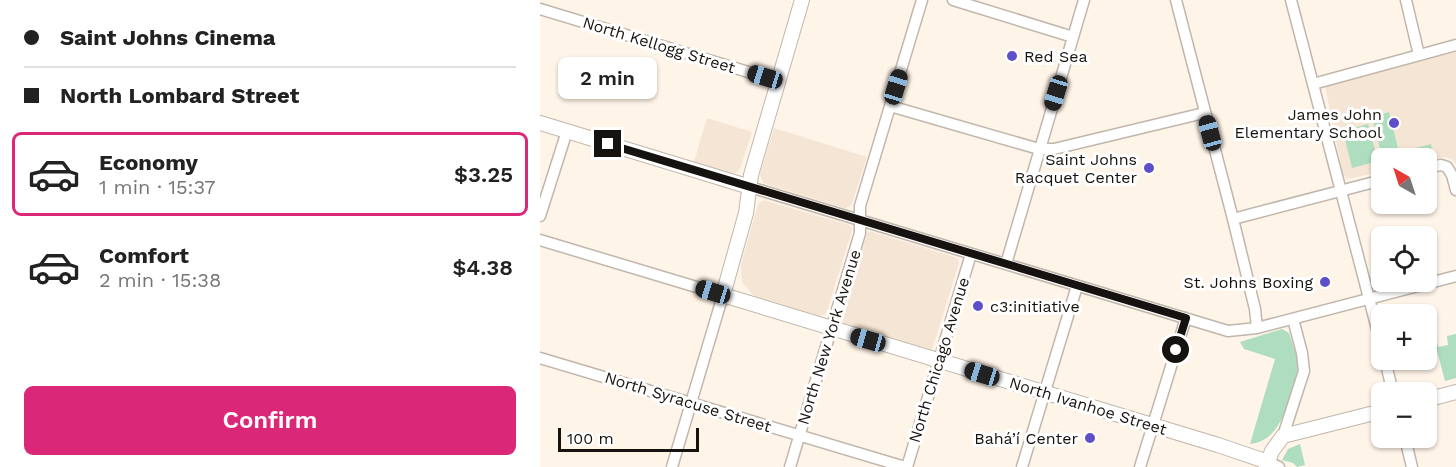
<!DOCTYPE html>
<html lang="en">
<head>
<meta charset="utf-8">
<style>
  :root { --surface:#fff; --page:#f2f2f2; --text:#222; --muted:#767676; --line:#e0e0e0; --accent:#db2777 }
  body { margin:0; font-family:"Work Sans",sans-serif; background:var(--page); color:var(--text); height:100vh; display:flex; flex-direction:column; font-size:22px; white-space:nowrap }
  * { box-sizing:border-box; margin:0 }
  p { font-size:20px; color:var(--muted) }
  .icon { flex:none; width:33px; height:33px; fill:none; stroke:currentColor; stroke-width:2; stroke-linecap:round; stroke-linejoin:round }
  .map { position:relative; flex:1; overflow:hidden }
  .panel { display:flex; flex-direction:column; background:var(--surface); width:540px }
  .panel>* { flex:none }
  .guide { display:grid; align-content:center; height:132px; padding:0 24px; background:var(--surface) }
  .needle { width:39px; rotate:321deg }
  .fabs { position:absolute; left:831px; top:148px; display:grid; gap:12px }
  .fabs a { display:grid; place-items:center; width:66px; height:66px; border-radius:9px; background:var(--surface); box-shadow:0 2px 4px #0004; font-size:30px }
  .scale { position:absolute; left:18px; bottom:15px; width:141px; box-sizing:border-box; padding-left:6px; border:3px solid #16120f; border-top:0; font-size:16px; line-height:21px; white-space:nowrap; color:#16120f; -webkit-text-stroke:4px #fff; paint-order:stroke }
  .end { position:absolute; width:27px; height:27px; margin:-14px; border:8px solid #16120f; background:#fff; box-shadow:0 0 0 3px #fff }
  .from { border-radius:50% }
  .bubble { position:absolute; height:42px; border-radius:9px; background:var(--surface); box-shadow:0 2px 4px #0004; font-size:20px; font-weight:600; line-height:42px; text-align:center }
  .car { position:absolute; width:18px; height:36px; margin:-18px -9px; border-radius:8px; box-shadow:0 0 4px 2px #0007; background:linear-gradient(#222 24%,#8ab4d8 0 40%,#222 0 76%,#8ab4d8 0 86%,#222 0) }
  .guide b { display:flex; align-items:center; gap:21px; height:57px; font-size:22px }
  .guide b+b { border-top:2px solid var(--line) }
  .guide i { width:15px; height:15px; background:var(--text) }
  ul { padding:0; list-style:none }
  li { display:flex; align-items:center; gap:18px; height:84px; margin:0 12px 9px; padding:0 12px; border:3px solid transparent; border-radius:9px }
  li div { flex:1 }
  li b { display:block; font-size:22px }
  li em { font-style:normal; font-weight:600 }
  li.on { border-color:var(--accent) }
  li>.icon { width:54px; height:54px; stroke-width:1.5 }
  .primary-button { display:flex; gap:12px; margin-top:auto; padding:12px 24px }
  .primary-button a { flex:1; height:69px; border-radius:9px; background:var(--accent); color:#fff; font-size:24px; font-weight:600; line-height:69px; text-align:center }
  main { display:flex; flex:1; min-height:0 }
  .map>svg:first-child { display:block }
  .built { fill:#f5e5d4 }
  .green { fill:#aeddc0 }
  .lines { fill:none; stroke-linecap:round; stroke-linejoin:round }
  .minor-casing { stroke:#c0b6ab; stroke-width:13 }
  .major-casing { stroke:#c0b6ab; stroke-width:16 }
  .minor { stroke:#fff; stroke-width:10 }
  .major { stroke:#fff; stroke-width:14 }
  .route { stroke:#16120f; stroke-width:8 }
  .poi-dot { fill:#5d4fc7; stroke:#fff; stroke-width:2 }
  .labels { text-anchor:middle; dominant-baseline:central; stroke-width:6; stroke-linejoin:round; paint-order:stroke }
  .street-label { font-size:16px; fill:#16120f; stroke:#fff }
  .poi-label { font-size:16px; fill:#16120f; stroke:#fff; text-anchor:end }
</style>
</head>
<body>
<main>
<section class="panel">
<div class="guide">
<b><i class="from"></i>Saint Johns Cinema</b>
<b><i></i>North Lombard Street</b>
</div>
<ul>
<li class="on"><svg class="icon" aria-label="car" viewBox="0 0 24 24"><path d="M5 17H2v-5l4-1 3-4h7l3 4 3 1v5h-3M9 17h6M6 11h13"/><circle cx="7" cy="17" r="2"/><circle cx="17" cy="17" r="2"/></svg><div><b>Economy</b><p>1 min · 15:37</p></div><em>$3.25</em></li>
<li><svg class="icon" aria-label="car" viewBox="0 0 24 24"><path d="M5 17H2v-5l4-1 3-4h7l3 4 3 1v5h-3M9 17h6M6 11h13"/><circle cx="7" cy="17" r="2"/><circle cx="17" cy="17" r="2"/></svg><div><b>Comfort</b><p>2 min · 15:38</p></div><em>$4.38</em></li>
</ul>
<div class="primary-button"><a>Confirm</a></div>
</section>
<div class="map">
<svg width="916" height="467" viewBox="0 0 916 467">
  <rect width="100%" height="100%" fill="#fff4e8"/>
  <path class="built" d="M916,52V164L913,160L905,157L887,160L842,159L841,172L807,179L803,175L785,86Z
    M167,118L212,132L200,169L196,173L191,174L154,162Z
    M234,128L327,157L311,206L305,208L223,183L220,174Z
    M223,200L309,225L311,227L312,231L287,311L284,315L279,316L214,296L202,282L201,264L218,205Z
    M329,231L414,257L418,259L419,263L392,350L302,323L327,233Z"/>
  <path class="green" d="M849,112L859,152L842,157L832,117Z
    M828,124L838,161L812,168L803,131Z
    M891,144L893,153L866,159L864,151Z
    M742,329L749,333C752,343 757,355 758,365C758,372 754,381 752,388C746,411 738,441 710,444L735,359L704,349L700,342Z
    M916,334V378L905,381L894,339H896L898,347L908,345L907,336Z
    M760,444L765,465L757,467L753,463L742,460L748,449Z"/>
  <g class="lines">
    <defs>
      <path id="minor" d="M413,0L533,37
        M636,0L693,219L715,309L717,328
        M751,0L842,348
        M866,0L879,55
        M0,9L238,81
        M773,84L916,45
        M350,106L499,149H514L664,113
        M886,168L901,165L907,167L912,175L916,190
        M210,187L688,331L717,328L916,276
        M0,216L27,131
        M693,219L842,180
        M0,240L183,295L132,467
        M466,264L544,0
        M0,358L365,467
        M845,360L853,393
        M743,436L764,371L762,353L753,319
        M865,438L872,467
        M728,462L739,467
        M250,467L320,233V206L382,0
        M367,467L431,254
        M482,467L537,286
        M600,467L646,318"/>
      <path id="major" d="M262,0L211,175L206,213L183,295L678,445L728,462
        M0,123L210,187
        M886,400L916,392
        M726,467L732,451L743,436L842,411"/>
    </defs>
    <use href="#minor" class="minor-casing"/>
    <use href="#major" class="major-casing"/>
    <use href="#minor" class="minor"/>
    <use href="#major" class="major"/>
  </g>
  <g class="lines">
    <path class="route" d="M68,144L646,318L636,350"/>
  </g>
  <g class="poi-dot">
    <circle cx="472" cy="56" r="6"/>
    <circle cx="854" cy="123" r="6"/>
    <circle cx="609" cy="168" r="6"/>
    <circle cx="785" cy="282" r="6"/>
    <circle cx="438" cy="306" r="6"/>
    <circle cx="550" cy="438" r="6"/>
  </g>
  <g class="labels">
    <g class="street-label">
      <text transform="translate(119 45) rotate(17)">North Kellogg Street</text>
      <text transform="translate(289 337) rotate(-73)">North New York Avenue</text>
      <text transform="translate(399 360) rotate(-73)">North Chicago Avenue</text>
      <text transform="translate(148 402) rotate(17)">North Syracuse Street</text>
      <text transform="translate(548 406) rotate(17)">North Ivanhoe Street</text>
    </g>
    <g class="poi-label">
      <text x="484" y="56" text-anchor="start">Red Sea</text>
      <text x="842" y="114">James John<tspan x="842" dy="18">Elementary School</tspan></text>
      <text x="597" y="159">Saint Johns<tspan x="597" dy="18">Racquet Center</tspan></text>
      <text x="773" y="282">St. Johns Boxing</text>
      <text x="450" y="306" text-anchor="start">c3:initiative</text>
      <text x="538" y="438">Bahá’í Center</text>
    </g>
  </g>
</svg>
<div class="fabs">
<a><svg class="needle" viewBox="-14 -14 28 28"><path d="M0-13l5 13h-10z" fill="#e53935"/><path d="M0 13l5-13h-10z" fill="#767676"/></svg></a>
<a><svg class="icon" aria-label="locate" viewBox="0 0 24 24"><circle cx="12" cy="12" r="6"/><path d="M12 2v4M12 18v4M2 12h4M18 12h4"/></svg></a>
<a>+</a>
<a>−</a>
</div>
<div class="scale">100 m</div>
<i class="end from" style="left:636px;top:350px"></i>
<i class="end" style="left:68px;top:144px"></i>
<div class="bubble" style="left:18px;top:57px;width:99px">2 min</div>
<i class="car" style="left:225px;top:77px;rotate:287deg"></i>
<i class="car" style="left:356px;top:87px;rotate:17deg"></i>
<i class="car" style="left:516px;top:93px;rotate:197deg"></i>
<i class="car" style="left:670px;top:133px;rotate:345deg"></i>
<i class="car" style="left:173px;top:292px;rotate:287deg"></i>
<i class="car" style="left:328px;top:340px;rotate:286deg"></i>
<i class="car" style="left:442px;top:374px;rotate:287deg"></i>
</div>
</main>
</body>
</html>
